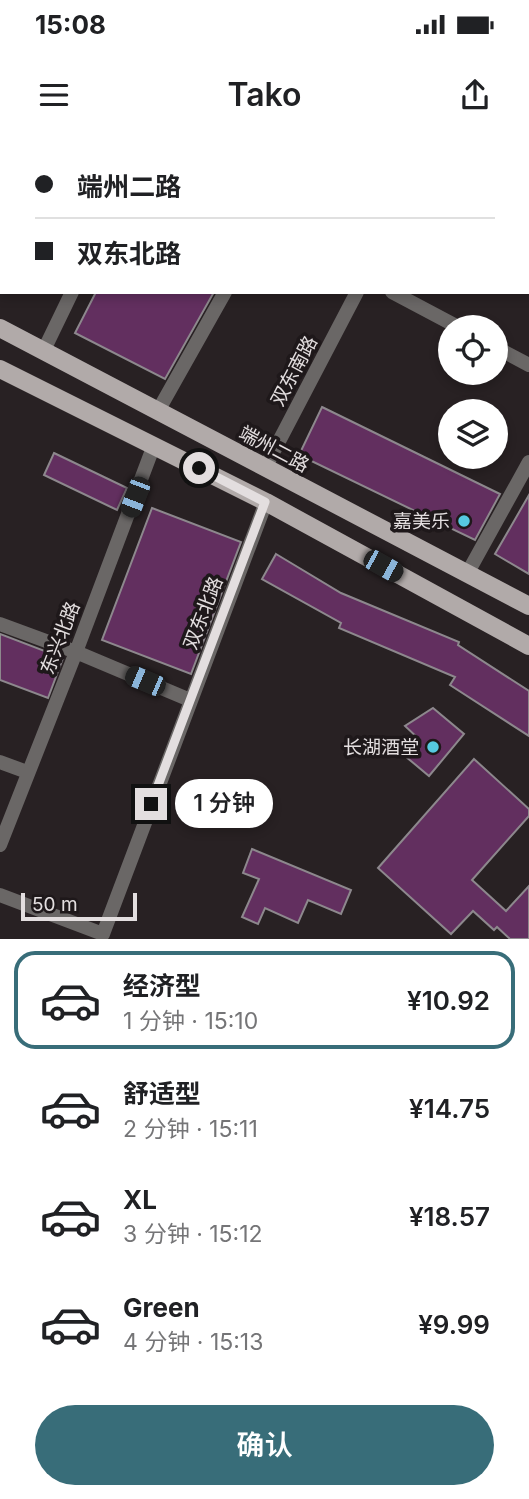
<!DOCTYPE html>
<html lang="zh">
<head>
<meta charset="utf-8">
<style>
  :root { --surface:#fff; --page:#f6f6f6; --text:#202124; --muted:#757577; --line:#e0e0e0; --accent:#386d79 }
  body { margin:0; font-family:Inter,"Noto Sans SC",sans-serif; background:var(--page); color:var(--text); height:100vh; display:flex; flex-direction:column; font-size:26px; white-space:nowrap }
  * { box-sizing:border-box; margin:0 }
  p { font-size:23px; color:var(--muted) }
  .icon { flex:none; width:38px; height:38px; fill:none; stroke:currentColor; stroke-width:2; stroke-linecap:round; stroke-linejoin:round }
  .map { position:relative; height:799px; overflow:hidden }
  .details { display:flex; flex-direction:column; background:var(--surface); flex:1 }
  .details>* { flex:none }
  .banner { position:absolute; left:0px; top:0px; width:530px; height:154px; box-shadow:0 4px 10px #0003; display:grid; align-content:center; height:154px; padding:0 35px; background:var(--surface) }
  .tools { position:absolute; left:438px; top:175px; display:grid; gap:14px }
  .tools a { display:grid; place-items:center; width:70px; height:70px; border-radius:50%; background:var(--surface); box-shadow:0 4px 10px #0003; font-size:35px }
  .scale { position:absolute; left:21px; bottom:18px; width:116px; box-sizing:border-box; padding-left:7px; border:4px solid #e3dedf; border-top:0; font-size:19px; line-height:24px; white-space:nowrap; color:#e3dedf; -webkit-text-stroke:5px #1e181a; paint-order:stroke }
  .end { position:absolute; width:32px; height:32px; margin:-16px; border:9px solid #e3dedf; background:#111; box-shadow:0 0 0 4px #111 }
  .from { border-radius:50% }
  .bubble { position:absolute; height:49px; border-radius:24px; background:var(--surface); box-shadow:0 4px 10px #0003; font-size:23px; font-weight:600; line-height:49px; text-align:center }
  .car { position:absolute; width:21px; height:42px; margin:-21px -10px; border-radius:9px; box-shadow:0 0 5px 2px #0007; background:linear-gradient(#222 24%,#8ab4d8 0 40%,#222 0 76%,#8ab4d8 0 86%,#222 0) }
  .banner b { display:flex; align-items:center; gap:24px; height:66px; font-size:26px }
  .banner b+b { border-top:2px solid var(--line) }
  .banner i { width:18px; height:18px; background:var(--text) }
  ul { padding:12px 0 0; list-style:none }
  li { display:flex; align-items:center; gap:21px; height:98px; margin:0 14px 10px; padding:0 21px; border:4px solid transparent; border-radius:21px }
  li div { flex:1 }
  li b { display:block; font-size:26px }
  li em { font-style:normal; font-weight:600 }
  li.on { border-color:var(--accent) }
  li>.icon { width:63px; height:63px; stroke-width:1.5 }
  .cta { display:flex; gap:14px; margin-top:auto; padding:14px 35px }
  .cta a { flex:1; height:80px; border-radius:42px; background:var(--accent); color:#fff; font-size:28px; font-weight:600; line-height:80px; text-align:center }
  .status { display:flex; justify-content:space-between; align-items:center; height:49px; padding:0 35px; background:var(--surface); direction:ltr }
  .status svg { height:19px; fill:currentColor }
  header { display:flex; justify-content:space-between; align-items:center; height:91px; padding:0 35px; background:var(--surface); font-size:32px; font-weight:600 }
  .map>svg:first-child { display:block }
  .building { fill:#622f5f; stroke:#8d888d; stroke-width:2 }
  .lines { fill:none; stroke-linecap:round; stroke-linejoin:round }
  .lane { stroke:#6a6766; stroke-width:8 }
  .street { stroke:#6a6766; stroke-width:14 }
  .primary { stroke:#b1aaa9; stroke-width:18 }
  .route { stroke:#e3dedf; stroke-width:9 }
  .poi-dot { fill:#56c9e1; stroke:#1e181a; stroke-width:2.5 }
  .labels { text-anchor:middle; dominant-baseline:central; stroke-width:7; stroke-linejoin:round; paint-order:stroke }
  .street-label { font-size:19px; fill:#e3dedf; stroke:#1e181a }
  .poi-label { font-size:19px; fill:#e3dedf; stroke:#1e181a; text-anchor:end }
</style>
</head>
<body>
<div class="status"><b>15:08</b><svg viewBox="0 0 49 12"><path d="M0 12V9h3v3zM5 12V6h3v6zM10 12V3h3v9zM15 12V0h3v12zM26 1h20v11H26zM47 4h2v5h-2z"/></svg></div>
<header><svg class="icon" aria-label="menu" viewBox="0 0 24 24"><path d="M4 6h16M4 12h16M4 18h16"/></svg>Tako<svg class="icon" aria-label="share" viewBox="0 0 24 24"><path d="M12 15V3M7 8l5-5 5 5M5 13v7h14v-7"/></svg></header>
<div class="map">
<svg width="529" height="799" viewBox="0 0 529 799">
  <rect width="100%" height="100%" fill="#282123"/>
  <path class="building" d="M96,152H214L165,239L75,193Z
    M322,267L500,354L475,400L299,315Z
    M54,313L127,348L117,370L44,335Z
    M529,355V434L495,414Z
    M152,368L241,402L191,534L102,500Z
    M276,414L341,453L459,502L458,505L529,551V596L450,545L455,537L339,488L341,483L262,439Z
    M0,494L63,518L48,558L0,540Z
    M433,568L464,594L429,636L405,616L419,599L405,586Z
    M474,619L529,669V676L472,740L506,771L529,746V799H510L497,787L494,790L473,771L451,794L378,728Z
    M252,709L351,750L341,774L308,760L298,783L265,768L258,784L242,777L259,739L243,733Z"/>
  <g class="lines">
    <path class="lane" d="M349,0L352,2"/>
    <path class="street" d="M144,2L145,0
      M306,2L307,0
      M437,2L438,0
      M392,152L458,187
      M495,207L529,225
      M43,212L72,152
      M158,271L225,152
      M265,328L357,152
      M467,434L529,322
      M0,484L76,512L190,560
      M0,622L27,632
      M0,705L76,512L154,305
      M0,755L103,794L266,362"/>
    <path class="primary" d="M0,188L529,466
      M0,229L266,362L529,506"/>
  </g>
  <g class="lines">
    <path class="route" d="M151,664L265,362L199,328"/>
  </g>
  <g class="poi-dot">
    <circle cx="464" cy="381" r="7"/>
    <circle cx="433" cy="607" r="7"/>
  </g>
  <g class="labels">
    <g class="street-label">
      <text transform="translate(294 231) rotate(-62)">双东南路</text>
      <text transform="translate(274 309) rotate(28)">端州二路</text>
      <text transform="translate(203 473) rotate(-69)">双东北路</text>
      <text transform="translate(60 498) rotate(-69)">东兴北路</text>
    </g>
    <g class="poi-label">
      <text x="450" y="381">嘉美乐</text>
      <text x="419" y="607">长湖酒堂</text>
    </g>
  </g>
</svg>
<div class="tools">
<a><svg class="icon" aria-label="locate" viewBox="0 0 24 24"><circle cx="12" cy="12" r="6"/><path d="M12 2v4M12 18v4M2 12h4M18 12h4"/></svg></a>
<a><svg class="icon" aria-label="layers" viewBox="0 0 24 24"><path d="M12 4l9 5-9 5-9-5zM3 14l9 5 9-5"/></svg></a>
</div>
<div class="scale">50 m</div>
<i class="end from" style="left:199px;top:328px"></i>
<i class="end" style="left:151px;top:664px"></i>
<div class="bubble" style="left:175px;top:639px;width:98px">1 分钟</div>
<i class="car" style="left:135px;top:357px;rotate:201deg"></i>
<i class="car" style="left:383px;top:426px;rotate:119deg"></i>
<i class="car" style="left:145px;top:541px;rotate:293deg"></i>
<div class="banner">
<b><i class="from"></i>端州二路</b>
<b><i></i>双东北路</b>
</div>
</div>
<section class="details">
<ul>
<li class="on"><svg class="icon" aria-label="car" viewBox="0 0 24 24"><path d="M5 17H2v-5l4-1 3-4h7l3 4 3 1v5h-3M9 17h6M6 11h13"/><circle cx="7" cy="17" r="2"/><circle cx="17" cy="17" r="2"/></svg><div><b>经济型</b><p>1 分钟 · 15:10</p></div><em>¥10.92</em></li>
<li><svg class="icon" aria-label="car" viewBox="0 0 24 24"><path d="M5 17H2v-5l4-1 3-4h7l3 4 3 1v5h-3M9 17h6M6 11h13"/><circle cx="7" cy="17" r="2"/><circle cx="17" cy="17" r="2"/></svg><div><b>舒适型</b><p>2 分钟 · 15:11</p></div><em>¥14.75</em></li>
<li><svg class="icon" aria-label="car" viewBox="0 0 24 24"><path d="M5 17H2v-5l4-1 3-4h7l3 4 3 1v5h-3M9 17h6M6 11h13"/><circle cx="7" cy="17" r="2"/><circle cx="17" cy="17" r="2"/></svg><div><b>XL</b><p>3 分钟 · 15:12</p></div><em>¥18.57</em></li>
<li><svg class="icon" aria-label="car" viewBox="0 0 24 24"><path d="M5 17H2v-5l4-1 3-4h7l3 4 3 1v5h-3M9 17h6M6 11h13"/><circle cx="7" cy="17" r="2"/><circle cx="17" cy="17" r="2"/></svg><div><b>Green</b><p>4 分钟 · 15:13</p></div><em>¥9.99</em></li>
</ul>
<div class="cta"><a>确认</a></div>
</section>
</body>
</html>
